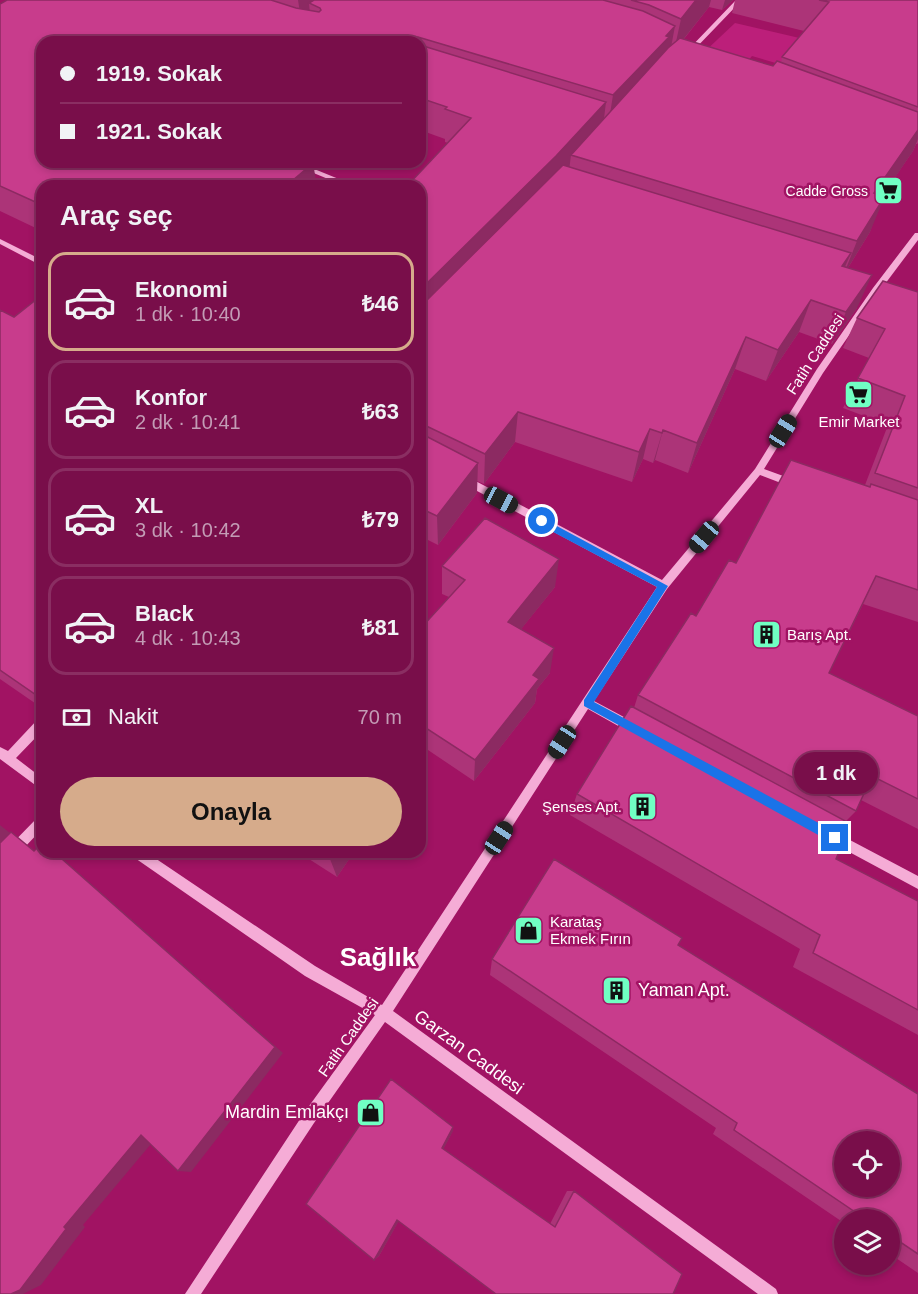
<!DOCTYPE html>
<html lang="tr">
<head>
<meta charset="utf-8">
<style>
  :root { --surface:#790e4a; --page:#801c54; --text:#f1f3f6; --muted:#c39cb5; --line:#8a2e62; --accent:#d6ab8b }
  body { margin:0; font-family:Arial,sans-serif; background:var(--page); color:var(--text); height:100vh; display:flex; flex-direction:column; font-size:22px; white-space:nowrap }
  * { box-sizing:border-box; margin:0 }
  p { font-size:20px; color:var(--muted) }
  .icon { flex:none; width:33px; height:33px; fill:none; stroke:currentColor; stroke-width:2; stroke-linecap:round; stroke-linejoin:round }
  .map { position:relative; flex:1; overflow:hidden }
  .drawer { position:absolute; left:36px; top:180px; width:390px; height:678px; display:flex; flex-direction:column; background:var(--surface); border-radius:18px; box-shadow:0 3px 9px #0003,0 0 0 2px var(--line) }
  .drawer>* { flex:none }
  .guide { position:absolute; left:36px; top:36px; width:390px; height:132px; border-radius:18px; box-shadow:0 3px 9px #0003,0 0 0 2px var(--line); display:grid; align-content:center; height:132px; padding:0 24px; background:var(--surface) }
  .fabs { position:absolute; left:834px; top:1131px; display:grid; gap:12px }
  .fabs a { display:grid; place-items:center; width:66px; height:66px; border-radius:50%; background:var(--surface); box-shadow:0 3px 9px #0003,0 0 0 2px var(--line); font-size:30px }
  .end { position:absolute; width:27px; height:27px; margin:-14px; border:8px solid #1a73e8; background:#fff; box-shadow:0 0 0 3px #fff }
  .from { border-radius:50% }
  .bubble { position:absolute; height:42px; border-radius:21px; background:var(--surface); box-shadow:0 3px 9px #0003,0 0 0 2px var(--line); font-size:20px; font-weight:700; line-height:42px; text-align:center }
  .car { position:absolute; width:18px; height:36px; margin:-18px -9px; border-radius:8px; box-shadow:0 0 4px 2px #0007; background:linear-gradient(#222 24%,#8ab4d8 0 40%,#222 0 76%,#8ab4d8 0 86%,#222 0) }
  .guide b { display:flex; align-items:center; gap:21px; height:57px; font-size:22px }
  .guide b+b { border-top:2px solid var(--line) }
  .guide i { width:15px; height:15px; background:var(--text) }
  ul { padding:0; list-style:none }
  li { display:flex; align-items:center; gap:18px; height:99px; margin:0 12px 9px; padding:0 12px; border:3px solid var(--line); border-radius:18px }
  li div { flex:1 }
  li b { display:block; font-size:22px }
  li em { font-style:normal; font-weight:700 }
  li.active { border-color:var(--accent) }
  li>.icon { width:54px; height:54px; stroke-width:1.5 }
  h2 { padding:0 24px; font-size:27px; line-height:72px }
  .pay { display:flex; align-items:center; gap:15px; height:66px; padding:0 24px; font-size:22px }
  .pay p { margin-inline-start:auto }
  .cta { display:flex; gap:12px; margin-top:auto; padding:12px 24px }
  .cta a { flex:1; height:69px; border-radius:36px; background:var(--accent); color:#111; font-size:24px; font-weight:700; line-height:69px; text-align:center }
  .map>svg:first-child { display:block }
  .green { fill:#bc1f7a }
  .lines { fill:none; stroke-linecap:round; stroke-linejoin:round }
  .minor { fill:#f5acd6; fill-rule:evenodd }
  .wall { fill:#ac3478 }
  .shaded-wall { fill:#8c2a62 }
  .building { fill:#c83c8c; stroke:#8c2a62; stroke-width:1.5; fill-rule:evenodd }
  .route { fill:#1a73e8 }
  .labels { text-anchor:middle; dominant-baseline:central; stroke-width:5; stroke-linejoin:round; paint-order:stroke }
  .far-poi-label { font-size:14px; fill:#fff; stroke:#a11363; text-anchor:end }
  .street-label { font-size:15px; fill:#fff; stroke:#a11363 }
  .poi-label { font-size:15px; fill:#fff; stroke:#a11363; text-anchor:start }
  .near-poi-label { font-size:18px; fill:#fff; stroke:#a11363; text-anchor:start }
  .near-street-label { font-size:18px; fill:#fff; stroke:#a11363 }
  .near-district-label { font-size:26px; font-weight:bold; fill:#fff; stroke:#a11363 }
</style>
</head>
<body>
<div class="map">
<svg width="918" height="1294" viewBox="0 0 918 1294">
  <rect width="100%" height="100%" fill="#a11363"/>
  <path class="green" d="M735,23L808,40L786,66L752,56L740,70L701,55Z"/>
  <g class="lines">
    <path class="minor" d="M736,0H742L691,53H687V51Z
      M287,162H297L356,186H345Z
      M915,233H918V240L879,292L823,373L764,469L797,481L799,484L797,487L794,488L760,475L667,589L594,701L637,724L639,728L637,732L633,733L629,732L588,709L393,1011L776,1289L778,1294H758L385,1022L314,1123L201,1294H185L304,1113L375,1015L305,976L132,856L130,852H146L315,966L382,1005L657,587L462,483L460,480L462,477H468L662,580L755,469L817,369L873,288Z
      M0,239L42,260V266L0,244Z
      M42,718V731L16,758L42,778V790L0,759V747L8,751L38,719Z
      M42,815V829L4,869L0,871V856L38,817Z
      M831,830L918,876V889L827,840L825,836L827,832Z"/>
  </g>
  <path class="wall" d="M7,0H733L722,10L709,7L684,39L773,66L781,63L782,57L804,31L732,13L735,0H918V143L917,144H916L913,151L882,196L870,232L848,268L857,308L832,344L799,332L766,381L735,369L688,473L655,460L653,463L643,459L632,482L515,442L484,484L477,481V493L438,545L420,536V186L448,143L445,142V139L420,130V42H42V231L0,211V4Z
    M918,292V622L863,604L829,673L918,716V829L861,800L856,811L846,821L836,859L918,901V1035L793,967L800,949L570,815L577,794L634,708L638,695L736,563L865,485L888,425L843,408L869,358L843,348L857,318Z
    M42,295V708L0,679V310L14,317Z
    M442,566L555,587L521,629L550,673L537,689L535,703L474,781L428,750L420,761L449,597L442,594Z
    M298,852H354L337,877Z
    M678,945L918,1094V1273L890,1254V1220H844V1223L713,1134L716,1128L490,975L492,959Z
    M453,1131L443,1149L550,1224L567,1191H574L682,1274L398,1222L379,1256L374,1260Z"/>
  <path class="shaded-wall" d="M298,0H347L321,10L320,8L309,3L311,25L303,32Z
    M696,0H711L709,7L674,51L681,19Z
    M725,0H733L722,10Z
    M675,26L669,58L608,127L613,95Z
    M606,102L602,135L571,155L569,171L420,324V290Z
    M918,130V139L913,151L860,229L874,193Z
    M313,163L317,186H286Z
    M885,196L870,232L843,276L857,241Z
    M851,253L837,285L842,266Z
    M872,275L857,308L832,344L846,312Z
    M811,300L799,332L766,381L778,350Z
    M746,337L735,369L688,473L697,443Z
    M518,412L515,442L484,484L485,454Z
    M650,429L643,459L632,482L639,452Z
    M663,430L655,460L653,463L662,433Z
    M478,463L477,493L438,545L437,516Z
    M559,559L555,587L506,648L508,622Z
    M554,648L550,673L537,689L535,703L474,781L475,760L533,675Z
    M426,728L428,750L420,761V736Z
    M0,825L15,837L0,853Z
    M55,852L283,1053L191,1172L178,1171Z
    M335,852H354L337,877L330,859Z
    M453,1127V1131L443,1150L442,1148Z
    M141,1135L156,1138L83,1225L85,1227L41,1285L23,1294H11L64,1227Z
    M400,1219L379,1256L374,1260L397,1220Z"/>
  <path class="building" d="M7,0H271L296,8L319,12L321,10L320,8L309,3L314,0H603L643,11L675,26L666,36L669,37L613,95L418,37V42H42V162L313,163L286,186H42V205L0,186V4Z
    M631,0H696L681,19L649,5Z
    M819,0H918V107L782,57L829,2Z
    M680,38L773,66L777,61L918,112V130L874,193L885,196L857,241L571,155L668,48Z
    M420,45L606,102L556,156L420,290V186H407L471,118L445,109L447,107L420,98Z
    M563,165L851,253L842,266L872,275L846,312L811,300L778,350L746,337L697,443L663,430L662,433L650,429L639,452L518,412L485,454L420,423V304H423Z
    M883,281L918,292V488L875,473L905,396L858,378L885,329L857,318Z
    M42,295V699L0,670V310L14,317Z
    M420,433L478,463L437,516L420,508Z
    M791,460L870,487L871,484L918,500V590L876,576L829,673L918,716V799L872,776L856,811L638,695L691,613L696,616L729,560L736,563Z
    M485,518L559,559L508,622L554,648L533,675L539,679L475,760L426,728L420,736V629L465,580L442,566Z
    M631,706L851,824L836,859L918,901V1010L813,953L820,935L577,794Z
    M11,832L34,851L42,843V852H54L275,1047L178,1171L141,1135L64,1227L66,1229L20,1290L11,1294H0V843Z
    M318,852H335L330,859Z
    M554,859L682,938L678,945L918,1094V1254L890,1235V1220H867L734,1130L737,1123L492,959ZM844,1142H890V1186H844Z
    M391,1079L453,1127L442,1148L555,1227L574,1191L682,1274L673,1294H496L397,1220L374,1260L306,1204Z"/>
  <path class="route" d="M542,518L668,586L594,702L839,834V842H831L584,706V700L657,587L538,524V519Z"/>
  <defs>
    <symbol id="supermarket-square" viewBox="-11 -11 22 22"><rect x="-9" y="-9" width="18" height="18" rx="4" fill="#70ffc3" stroke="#a11363"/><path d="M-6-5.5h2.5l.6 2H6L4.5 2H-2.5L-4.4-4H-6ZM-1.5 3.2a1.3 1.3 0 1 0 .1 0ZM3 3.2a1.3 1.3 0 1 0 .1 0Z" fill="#111"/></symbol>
    <symbol id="building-square" viewBox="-11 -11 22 22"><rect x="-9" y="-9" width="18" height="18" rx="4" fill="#70ffc3" stroke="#a11363"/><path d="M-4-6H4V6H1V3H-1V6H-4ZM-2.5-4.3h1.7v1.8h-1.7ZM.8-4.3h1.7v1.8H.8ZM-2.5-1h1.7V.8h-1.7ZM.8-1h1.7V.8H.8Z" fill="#111"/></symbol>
    <symbol id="shop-square" viewBox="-11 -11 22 22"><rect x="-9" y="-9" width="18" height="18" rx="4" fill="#70ffc3" stroke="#a11363"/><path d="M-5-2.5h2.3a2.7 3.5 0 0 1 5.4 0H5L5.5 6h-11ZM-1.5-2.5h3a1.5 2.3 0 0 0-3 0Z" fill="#111"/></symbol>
  </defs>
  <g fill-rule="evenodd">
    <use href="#supermarket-square" x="872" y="174" width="33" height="33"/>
    <use href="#supermarket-square" x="842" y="378" width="33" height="33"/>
    <use href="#building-square" x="750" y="618" width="33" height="33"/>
    <use href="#building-square" x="626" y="790" width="33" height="33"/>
    <use href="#shop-square" x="512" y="914" width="33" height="33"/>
    <use href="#building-square" x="600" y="974" width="33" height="33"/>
    <use href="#shop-square" x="354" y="1096" width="33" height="33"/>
  </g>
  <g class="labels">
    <g class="far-poi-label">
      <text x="868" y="191">Cadde Gross</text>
    </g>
    <g class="street-label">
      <text transform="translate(815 354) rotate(-57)">Fatih Caddesi</text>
      <text transform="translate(348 1037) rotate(-55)">Fatih Caddesi</text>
    </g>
    <g class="poi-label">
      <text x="859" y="421" text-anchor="middle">Emir Market</text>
      <text x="787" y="634">Barış Apt.</text>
      <text x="622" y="806" text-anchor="end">Şenses Apt.</text>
      <text x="550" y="921">Karataş<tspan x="550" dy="17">Ekmek Fırın</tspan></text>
    </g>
    <g class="near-poi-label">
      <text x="638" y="990">Yaman Apt.</text>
      <text x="349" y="1112" text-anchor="end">Mardin Emlakçı</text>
    </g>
    <g class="near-street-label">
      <text transform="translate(469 1052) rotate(36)">Garzan Caddesi</text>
    </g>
    <g class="near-district-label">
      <text x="378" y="957">Sağlık</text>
    </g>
  </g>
</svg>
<div class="fabs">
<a><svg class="icon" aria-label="locate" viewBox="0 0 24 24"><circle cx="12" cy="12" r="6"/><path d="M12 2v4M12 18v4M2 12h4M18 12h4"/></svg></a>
<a><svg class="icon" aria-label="layers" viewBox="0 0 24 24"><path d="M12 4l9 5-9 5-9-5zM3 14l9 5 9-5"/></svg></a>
</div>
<i class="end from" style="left:542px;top:521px"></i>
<i class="end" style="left:835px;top:838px"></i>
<div class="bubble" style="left:794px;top:752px;width:84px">1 dk</div>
<i class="car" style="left:783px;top:431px;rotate:32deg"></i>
<i class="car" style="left:501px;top:500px;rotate:118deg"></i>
<i class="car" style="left:704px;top:537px;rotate:220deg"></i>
<i class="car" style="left:562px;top:742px;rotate:213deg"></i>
<i class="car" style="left:499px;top:838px;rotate:33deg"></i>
<div class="guide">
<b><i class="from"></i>1919. Sokak</b>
<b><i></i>1921. Sokak</b>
</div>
<section class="drawer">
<h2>Araç seç</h2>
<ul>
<li class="active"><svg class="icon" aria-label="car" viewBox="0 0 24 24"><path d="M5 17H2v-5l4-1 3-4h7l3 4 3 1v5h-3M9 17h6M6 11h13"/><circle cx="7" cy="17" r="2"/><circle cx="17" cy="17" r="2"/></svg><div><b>Ekonomi</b><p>1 dk · 10:40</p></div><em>₺46</em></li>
<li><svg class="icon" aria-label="car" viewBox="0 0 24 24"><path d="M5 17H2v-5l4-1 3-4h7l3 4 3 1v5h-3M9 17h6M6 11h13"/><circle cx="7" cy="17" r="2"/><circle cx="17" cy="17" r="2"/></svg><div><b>Konfor</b><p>2 dk · 10:41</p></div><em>₺63</em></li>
<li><svg class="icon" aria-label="car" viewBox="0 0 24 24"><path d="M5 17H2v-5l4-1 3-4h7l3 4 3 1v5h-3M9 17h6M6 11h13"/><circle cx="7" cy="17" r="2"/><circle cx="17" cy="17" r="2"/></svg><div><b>XL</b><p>3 dk · 10:42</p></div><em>₺79</em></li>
<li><svg class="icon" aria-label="car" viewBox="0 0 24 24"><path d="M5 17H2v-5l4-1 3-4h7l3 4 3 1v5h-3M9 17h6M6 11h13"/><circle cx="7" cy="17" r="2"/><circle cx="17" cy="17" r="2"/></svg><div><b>Black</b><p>4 dk · 10:43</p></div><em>₺81</em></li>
</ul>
<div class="pay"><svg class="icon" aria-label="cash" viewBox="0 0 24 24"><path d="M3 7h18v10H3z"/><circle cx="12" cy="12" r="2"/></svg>Nakit<p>70 m</p></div>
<div class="cta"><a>Onayla</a></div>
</section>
</div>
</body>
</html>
